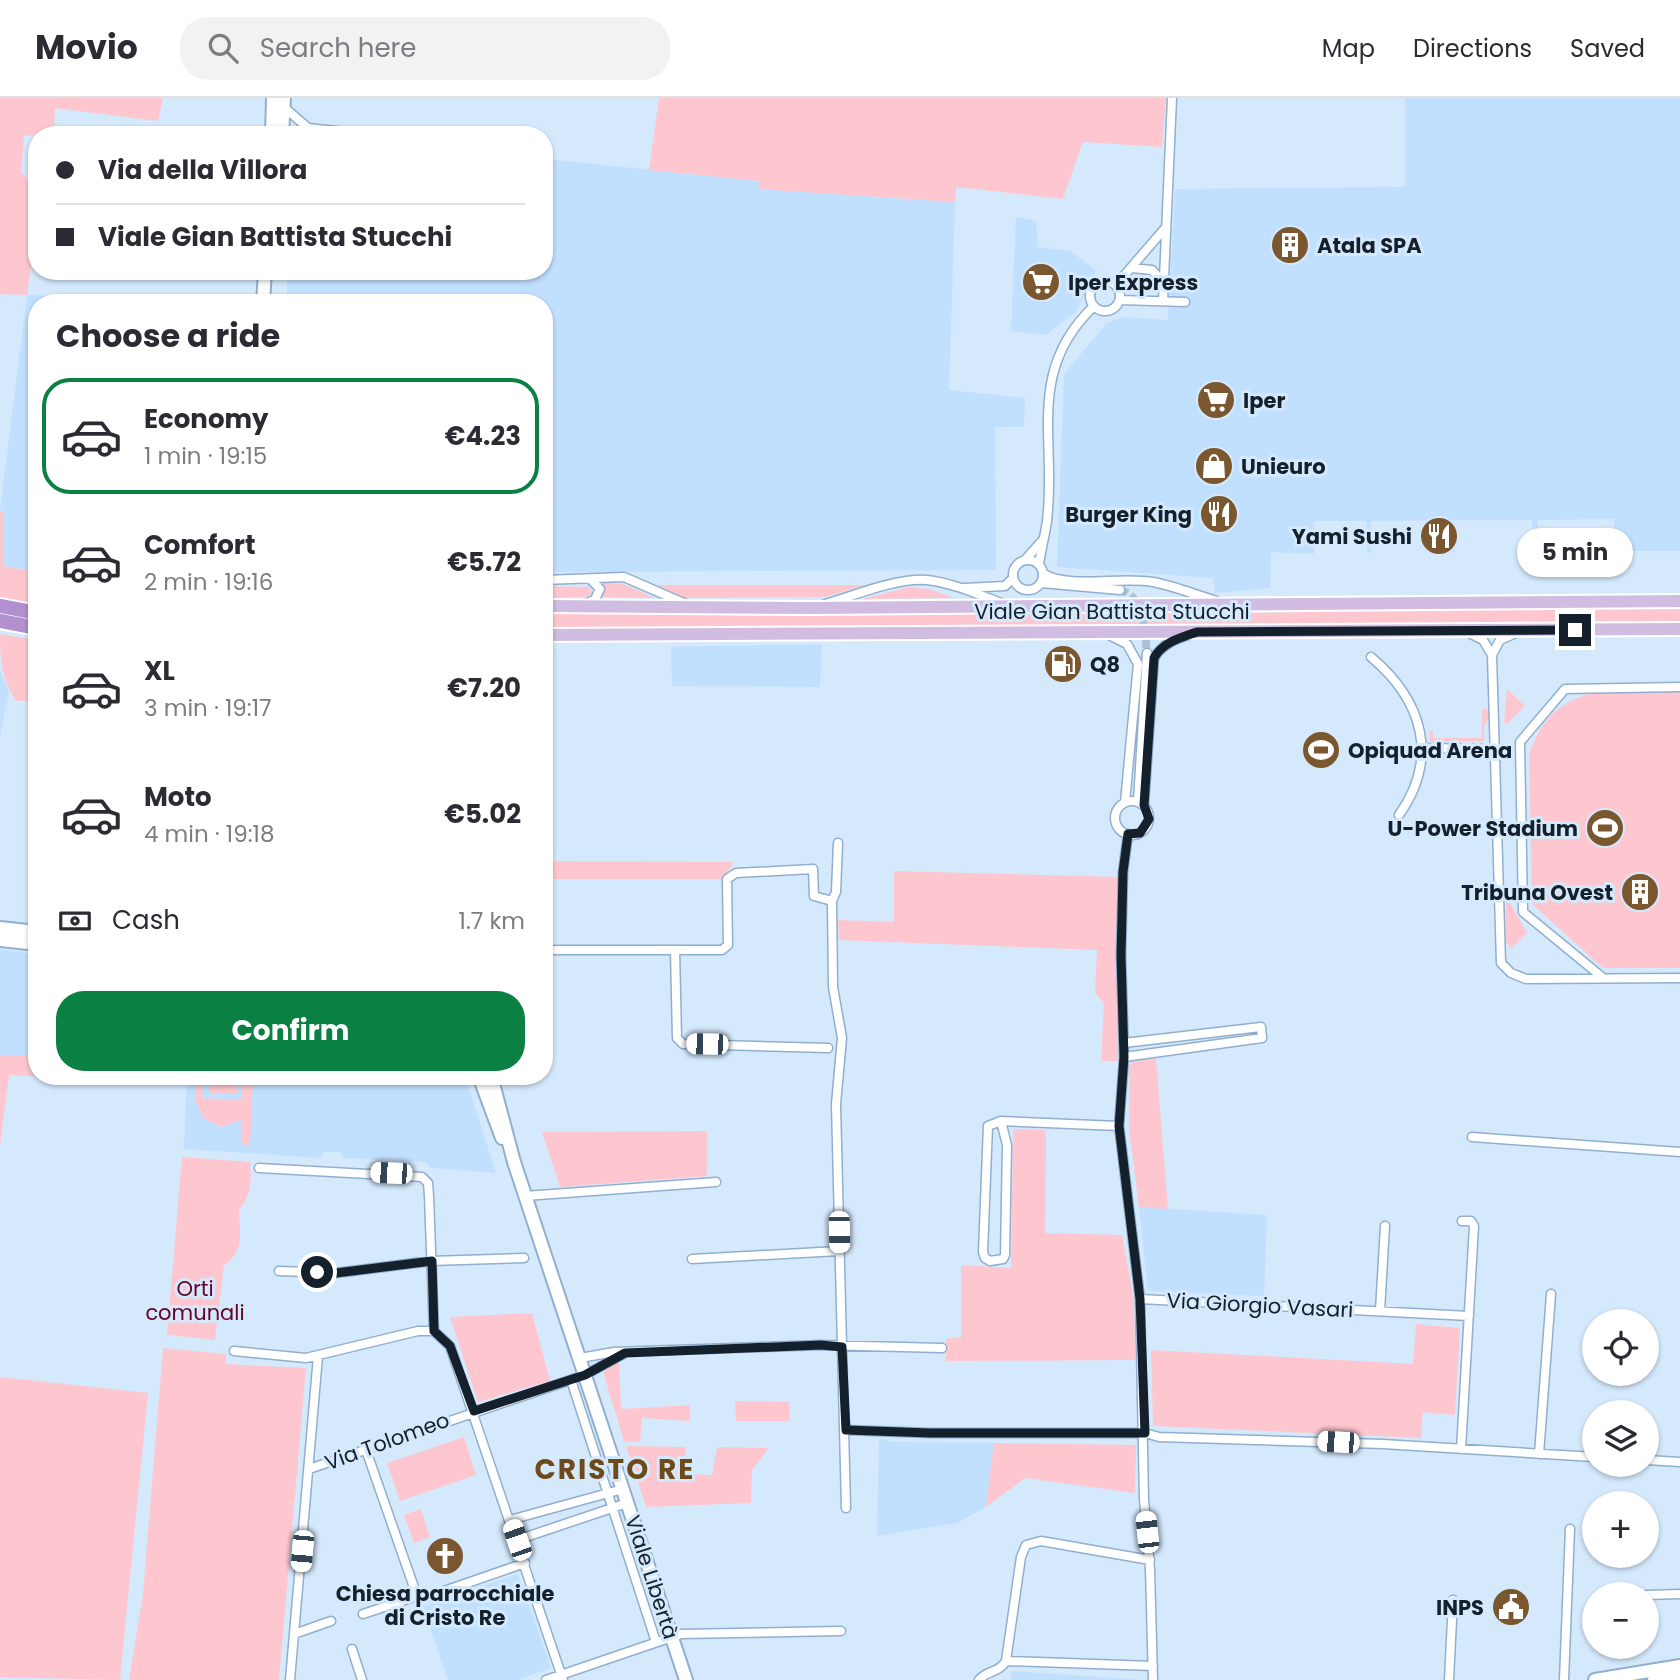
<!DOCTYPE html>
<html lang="en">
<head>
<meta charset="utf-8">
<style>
  :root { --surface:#fff; --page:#f2f2f3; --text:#2b2b33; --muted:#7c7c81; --line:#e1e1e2; --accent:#0b8043 }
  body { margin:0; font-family:Poppins,sans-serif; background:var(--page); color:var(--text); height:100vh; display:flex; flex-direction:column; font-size:26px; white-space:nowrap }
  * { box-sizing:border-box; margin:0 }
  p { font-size:23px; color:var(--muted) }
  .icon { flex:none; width:38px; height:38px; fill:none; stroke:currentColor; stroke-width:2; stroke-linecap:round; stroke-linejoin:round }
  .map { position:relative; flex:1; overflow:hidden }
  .sheet { position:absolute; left:28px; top:196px; width:525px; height:791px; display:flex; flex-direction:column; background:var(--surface); border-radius:28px; box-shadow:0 2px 5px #0004 }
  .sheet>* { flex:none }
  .hud { position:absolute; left:28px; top:28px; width:525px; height:154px; border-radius:28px; box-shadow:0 2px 5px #0004; display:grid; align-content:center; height:154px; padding:0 28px; background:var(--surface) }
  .fabs { position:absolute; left:1582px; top:1211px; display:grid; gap:14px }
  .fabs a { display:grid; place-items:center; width:77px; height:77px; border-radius:50%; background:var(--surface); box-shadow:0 2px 5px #0004; font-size:35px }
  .end { position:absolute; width:32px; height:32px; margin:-16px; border:9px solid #14202c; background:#fff; box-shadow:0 0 0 4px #fff }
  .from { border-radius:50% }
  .bubble { position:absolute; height:49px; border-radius:24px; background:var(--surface); box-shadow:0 2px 5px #0004; font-size:23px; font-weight:700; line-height:49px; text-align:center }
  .car { position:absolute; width:21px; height:42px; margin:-21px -10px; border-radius:9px; box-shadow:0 0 5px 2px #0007; background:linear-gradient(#fff 24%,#345 0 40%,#fff 0 76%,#345 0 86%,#fff 0) }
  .hud b { display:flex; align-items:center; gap:24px; height:66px; font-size:26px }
  .hud b+b { border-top:2px solid var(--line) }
  .hud i { width:18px; height:18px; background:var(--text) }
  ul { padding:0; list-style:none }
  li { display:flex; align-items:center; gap:21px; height:116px; margin:0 14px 10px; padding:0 14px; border:4px solid transparent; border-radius:28px }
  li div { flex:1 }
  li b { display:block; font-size:26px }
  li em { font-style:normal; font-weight:700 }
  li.selected { border-color:var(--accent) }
  li>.icon { width:63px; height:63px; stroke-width:1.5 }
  h2 { padding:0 28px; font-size:32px; line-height:84px }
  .pay { display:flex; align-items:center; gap:18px; height:77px; padding:0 28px; font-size:26px }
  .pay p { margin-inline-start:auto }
  .cta { display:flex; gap:14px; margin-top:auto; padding:14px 28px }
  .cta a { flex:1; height:80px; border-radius:28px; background:var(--accent); color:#fff; font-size:28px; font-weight:700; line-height:80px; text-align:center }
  header { display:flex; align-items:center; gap:42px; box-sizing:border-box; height:98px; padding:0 35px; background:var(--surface); border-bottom:2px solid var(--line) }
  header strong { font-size:33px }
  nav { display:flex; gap:38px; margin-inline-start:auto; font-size:24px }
  .search { width:490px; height:63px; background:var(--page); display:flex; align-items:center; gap:18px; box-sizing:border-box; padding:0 24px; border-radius:28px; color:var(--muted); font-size:26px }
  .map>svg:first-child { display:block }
  .built { fill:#c1dffe }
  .green { fill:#fec7cf }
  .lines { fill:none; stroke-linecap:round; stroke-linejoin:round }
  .street-tunnel { stroke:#aec1d3; stroke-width:8; stroke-dasharray:8 4; stroke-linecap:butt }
  .street-casing { stroke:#90afcf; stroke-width:11 }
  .secondary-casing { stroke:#90afcf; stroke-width:16 }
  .primary-casing { stroke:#fff; stroke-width:16 }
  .highway-casing { stroke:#fff; stroke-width:18 }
  .street { stroke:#fff; stroke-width:8 }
  .secondary { stroke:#fff; stroke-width:12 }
  .primary { stroke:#d1bce2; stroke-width:12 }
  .highway { stroke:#b290cf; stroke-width:14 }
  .route { stroke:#14202c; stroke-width:9 }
  .labels { text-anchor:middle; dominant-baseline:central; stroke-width:6; stroke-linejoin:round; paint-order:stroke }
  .poi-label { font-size:21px; font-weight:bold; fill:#14202c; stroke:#d5e9fd; text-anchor:start }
  .street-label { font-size:21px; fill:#14202c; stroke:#d5e9fd }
  .park-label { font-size:21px; fill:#660227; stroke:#d5e9fd }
  .district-label { font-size:28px; font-weight:bold; letter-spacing:2px; fill:#6e491a; stroke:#d5e9fd }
</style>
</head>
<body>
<header>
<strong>Movio</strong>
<div class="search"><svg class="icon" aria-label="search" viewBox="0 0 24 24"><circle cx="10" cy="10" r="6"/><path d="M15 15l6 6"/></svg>Search here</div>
<nav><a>Map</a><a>Directions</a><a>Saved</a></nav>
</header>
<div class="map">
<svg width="1680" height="1582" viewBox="0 0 1680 1582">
  <rect width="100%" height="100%" fill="#d5e9fd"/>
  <path class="built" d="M1405,0H1680V453H1615L1614,421L1538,422V454H1533L1532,422H1454V454H1450L1449,422L1371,423V455H1367L1366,423H1314V456L1271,454L1270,490L1215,495L1213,480L1057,469L1064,276L1107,225L1123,219L1168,222L1175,91L1405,89Z
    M544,61L761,83V91L955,104L949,292L1025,300L1024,329H995L996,472L544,474V205H286L288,173H544Z
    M1016,119L1036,123L1038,149L1070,153L1096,172L1076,214L1046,237L1011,233Z
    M27,197L229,205H37V474L4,468L3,414L0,413Z
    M822,546L820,589L672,588L671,549Z
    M0,572L9,593L0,640Z
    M0,851L37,857V931L31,957L0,958Z
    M187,978H465L496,1075L431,1070L426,1064L344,1060L340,1054H323L321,1060L184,1051Z
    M1139,1109L1267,1117L1264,1198L1148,1193Z
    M885,1341L892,1344L994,1345L986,1409L957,1425L877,1438L879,1342Z
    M518,1476L551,1570L517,1582H448L423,1508Z
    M1011,1573L1143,1582H1010Z"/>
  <path class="green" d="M0,0H163L158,23L55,10L54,35L24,38L21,74L37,91V122L27,197L0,196Z
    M659,0H1166L1162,49L1083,44L1063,101L956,89L955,104L760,91V83L649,72Z
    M0,413L3,414L4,468L37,474V483L27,504L0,503Z
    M602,484L623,486L655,500L603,499Z
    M657,487H868L824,499L685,500Z
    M544,488L589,489L592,495L587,499L544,500Z
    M909,489L929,491L955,500L862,501Z
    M1680,509V524L544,531V516L1232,515Z
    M0,536L37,542V603H16C1,580 0,562 0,536Z
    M1507,591L1525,608L1507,626L1504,625Z
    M1603,593L1680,594V870H1603L1532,806L1529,657C1541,619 1563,600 1603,593Z
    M1487,610L1490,619L1484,628V643L1430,644V633H1433V640H1482V611Z
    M544,763L734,764L722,781H544Z
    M894,773L1118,779V963H1101L1104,905L1095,895L1097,852L839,842L838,822L894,824Z
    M1506,797L1527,835L1512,850L1506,844Z
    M37,931V978H174V986L9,977L0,1049V958L31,957Z
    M1156,960L1168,1111L1139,1109L1129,1031V967L1133,963Z
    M190,978H203L202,1000L241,1002L243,978H253L250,1047L241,1046L242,1021L222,1029L204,1021L195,1002L196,979Z
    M209,978H238V995H209Z
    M1013,1031L1046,1032L1045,1135L1122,1137L1134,1202L1135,1262L946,1263V1241L961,1239V1167L1011,1170Z
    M707,1033V1078L560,1089L542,1034Z
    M182,1059L250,1064C252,1082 251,1098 239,1112C240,1135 245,1153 224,1167L215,1242L167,1237Z
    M532,1215L550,1283L478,1304L450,1219Z
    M1416,1226L1460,1230L1455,1317L1423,1314L1421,1340L1153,1328L1151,1252L1413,1266Z
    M163,1250L226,1256V1266L306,1270L279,1582H129L143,1496Z
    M619,1263L621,1311L690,1307V1323L642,1320L640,1344L624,1343L603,1274Z
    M0,1279L148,1295L120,1582L0,1579Z
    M735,1303L789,1304L790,1323H736Z
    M464,1339L476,1377L400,1403L387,1365Z
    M994,1345L1136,1347L1135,1395L1025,1380L986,1409Z
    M626,1348L685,1349L687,1376L712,1377L717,1349L769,1350L752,1372L751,1405L646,1409Z
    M421,1411L430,1439L414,1445L404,1417Z"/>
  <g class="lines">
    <path class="street-tunnel" d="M1120,492C1145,498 1145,534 1147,555"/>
    <defs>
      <path id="street" d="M285,10L308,30
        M308,30L374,37
        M282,34L296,35L308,30
        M1132,170L1152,172L1164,185
        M1090 198a15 15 0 1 1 30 0a15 15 0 1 1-30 0Z
        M1116,187L1166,129
        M1120,202L1185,204
        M1163,203L1172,0
        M1013 477a15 15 0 1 1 30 0a15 15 0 1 1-30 0Z
        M1025,462L1042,443
        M1039,466C1041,452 1045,437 1047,423C1057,341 1025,274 1094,208
        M1044,476C1069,491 1122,478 1153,484C1175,488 1196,497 1217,503
        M544,482L624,479L686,506
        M1041,485L1120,492
        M964,490L1005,488L1013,480
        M586,506L595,501L600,491L591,482
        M825,506C853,498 898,479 927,482C953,485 977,496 1001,505
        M1467,534L1483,542L1492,557
        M1518,534L1500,542L1492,557L1501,865L1511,875L1526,881L1680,880
        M1111,538L1127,546L1138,566L1125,704
        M1371,559C1422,602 1440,659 1399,717
        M1422,650L1494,651
        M1115 720a17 17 0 1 1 34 0a17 17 0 1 1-34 0Z
        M1138,703L1147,555
        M1144,707L1154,560C1162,546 1176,541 1191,536
        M1128,736L1123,774L1121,857L1124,959L1119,1028L1140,1201L1144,1401L1150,1471L1153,1582
        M838,745L836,794L832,803L833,889L842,940L836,1006L846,1410
        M544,852H722L728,847L727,781L736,775L813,771L814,798L832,803
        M675,852L677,940L683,946L828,950
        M1602,879L1523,814L1520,644L1565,591L1680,589
        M1124,945L1261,929L1262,940L1124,959
        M1001,1023L1007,1047L1005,1157L1003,1161L990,1163L985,1160L983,1154L988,1028L1001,1023L1119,1028
        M1472,1039L1680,1054
        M259,1070L422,1079L428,1085L429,1098L434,1233
        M525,1098L716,1084
        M692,1161L839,1153
        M279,1173L336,1175L431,1163L524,1160
        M1140,1201L1469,1218
        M1380,1213L1385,1128
        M434,1233L450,1248L563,1582
        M234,1253L306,1260L418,1233H434
        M580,1260L614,1254L821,1247L942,1250
        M571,1282L656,1544
        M846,1332L930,1335H1145L1159,1339L1383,1346L1594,1359
        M1461,1351L1474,1128L1471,1123H1462
        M366,1352L417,1498
        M1539,1356L1551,1196
        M1647,1362L1680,1364
        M309,1371L585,1277L625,1255
        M510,1422L623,1391
        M517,1442L627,1405
        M1647,1497L1680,1496
        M363,1516L417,1498L418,1502L525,1465
        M294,1536L331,1523
        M352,1551L362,1582
        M1006,1563L1153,1568
        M290,1582L318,1258
        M546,1582L681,1536L841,1533
        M979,1582C987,1572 999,1575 1006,1563L1021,1459L1026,1447L1041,1443L1150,1462
        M1449,1582L1453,1502
        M1564,1582L1570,1431"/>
      <path id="secondary" d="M272,37L273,0
        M282,37L284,0
        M263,205L265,173
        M0,830L37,834
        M0,842L37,846
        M479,978L502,1040
        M491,978L514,1064L686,1582
        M1595,1582L1680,1568
        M1654,1582L1680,1578"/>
      <path id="primary" d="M544,508L812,510L1680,503
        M544,537L1680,531"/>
      <path id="highway" d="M0,508L37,515
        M0,523L37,530"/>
    </defs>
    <use href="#street" class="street-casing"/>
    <use href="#secondary" class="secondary-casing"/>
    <use href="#primary" class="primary-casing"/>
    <use href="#highway" class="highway-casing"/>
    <use href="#street" class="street"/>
    <use href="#secondary" class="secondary"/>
    <use href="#primary" class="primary"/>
    <use href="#highway" class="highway"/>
  </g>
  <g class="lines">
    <path class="route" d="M317,1174L336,1175L432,1163L434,1233L450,1248L474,1313L585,1277L625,1255L821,1247L842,1249L846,1332L930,1335H1145L1140,1201L1119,1028L1124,959L1121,858L1123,774L1128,736L1140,735L1149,721L1144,707L1154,560C1163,544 1180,540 1197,534L1575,532"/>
  </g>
  <defs>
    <symbol id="building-disc" viewBox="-11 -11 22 22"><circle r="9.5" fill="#7a572f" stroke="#d5e9fd"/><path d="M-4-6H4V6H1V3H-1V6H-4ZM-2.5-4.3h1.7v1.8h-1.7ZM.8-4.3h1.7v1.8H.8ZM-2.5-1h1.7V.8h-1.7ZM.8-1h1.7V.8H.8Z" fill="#fff"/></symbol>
    <symbol id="supermarket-disc" viewBox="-11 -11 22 22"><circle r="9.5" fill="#7a572f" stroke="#d5e9fd"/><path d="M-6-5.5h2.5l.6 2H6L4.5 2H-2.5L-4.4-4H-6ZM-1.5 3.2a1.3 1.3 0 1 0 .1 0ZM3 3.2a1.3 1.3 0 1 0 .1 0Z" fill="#fff"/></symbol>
    <symbol id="shop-disc" viewBox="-11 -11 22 22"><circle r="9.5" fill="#7a572f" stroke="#d5e9fd"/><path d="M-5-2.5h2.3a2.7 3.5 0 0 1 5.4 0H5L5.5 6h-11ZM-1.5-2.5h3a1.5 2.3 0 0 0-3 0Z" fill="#fff"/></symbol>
    <symbol id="restaurant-disc" viewBox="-11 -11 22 22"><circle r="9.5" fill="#7a572f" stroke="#d5e9fd"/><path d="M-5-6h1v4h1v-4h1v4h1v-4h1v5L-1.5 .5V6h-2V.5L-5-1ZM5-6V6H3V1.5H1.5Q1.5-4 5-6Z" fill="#fff"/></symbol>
    <symbol id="fuel-disc" viewBox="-11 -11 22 22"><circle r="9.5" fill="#7a572f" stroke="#d5e9fd"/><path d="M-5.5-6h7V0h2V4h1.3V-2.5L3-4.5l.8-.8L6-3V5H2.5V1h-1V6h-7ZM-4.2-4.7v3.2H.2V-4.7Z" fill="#fff"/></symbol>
    <symbol id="stadium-disc" viewBox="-11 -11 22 22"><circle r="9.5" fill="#7a572f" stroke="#d5e9fd"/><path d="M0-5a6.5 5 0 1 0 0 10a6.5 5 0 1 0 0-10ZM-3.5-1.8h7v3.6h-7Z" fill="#fff"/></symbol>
    <symbol id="church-disc" viewBox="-11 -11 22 22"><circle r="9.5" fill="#7a572f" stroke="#d5e9fd"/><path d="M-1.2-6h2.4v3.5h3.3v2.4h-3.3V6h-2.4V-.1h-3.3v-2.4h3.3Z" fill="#fff"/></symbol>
    <symbol id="civic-disc" viewBox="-11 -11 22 22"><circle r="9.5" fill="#7a572f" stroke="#d5e9fd"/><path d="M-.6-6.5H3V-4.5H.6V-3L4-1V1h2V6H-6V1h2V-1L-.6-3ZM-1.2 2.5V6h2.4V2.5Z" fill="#fff"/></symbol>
  </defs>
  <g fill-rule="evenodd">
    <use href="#building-disc" x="1268" y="125" width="44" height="44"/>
    <use href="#supermarket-disc" x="1019" y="162" width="44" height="44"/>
    <use href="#supermarket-disc" x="1194" y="280" width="44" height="44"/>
    <use href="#shop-disc" x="1192" y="346" width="44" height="44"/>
    <use href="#restaurant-disc" x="1197" y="394" width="44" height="44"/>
    <use href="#restaurant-disc" x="1417" y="416" width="44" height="44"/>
    <use href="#fuel-disc" x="1041" y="544" width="44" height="44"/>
    <use href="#stadium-disc" x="1299" y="630" width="44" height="44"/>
    <use href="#stadium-disc" x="1583" y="708" width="44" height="44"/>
    <use href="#building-disc" x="1618" y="772" width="44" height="44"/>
    <use href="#church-disc" x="423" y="1436" width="44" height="44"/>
    <use href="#civic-disc" x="1489" y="1487" width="44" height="44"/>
  </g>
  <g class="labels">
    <g class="poi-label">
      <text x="1317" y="147">Atala SPA</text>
      <text x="1068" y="184">Iper Express</text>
      <text x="1243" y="302">Iper</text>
      <text x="1241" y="368">Unieuro</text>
      <text x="1192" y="416" text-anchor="end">Burger King</text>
      <text x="1412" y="438" text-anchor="end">Yami Sushi</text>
      <text x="1090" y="566">Q8</text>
      <text x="1348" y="652">Opiquad Arena</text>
      <text x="1578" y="730" text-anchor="end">U-Power Stadium</text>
      <text x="1613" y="794" text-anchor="end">Tribuna Ovest</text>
      <text x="445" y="1495" text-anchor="middle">Chiesa parrocchiale<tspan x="445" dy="24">di Cristo Re</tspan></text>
      <text x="1484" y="1509" text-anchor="end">INPS</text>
    </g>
    <g class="street-label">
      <text x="1112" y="513">Viale Gian Battista Stucchi</text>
      <text transform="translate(1260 1207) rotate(3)">Via Giorgio Vasari</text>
      <text transform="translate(387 1343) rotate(-20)">Via Tolomeo</text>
      <text transform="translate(652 1479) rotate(72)">Viale Libertà</text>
    </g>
    <g class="park-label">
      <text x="195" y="1190">Orti<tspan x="195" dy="24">comunali</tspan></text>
    </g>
    <g class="district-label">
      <text x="615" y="1371">CRISTO RE</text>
    </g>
  </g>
</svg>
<div class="fabs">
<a><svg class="icon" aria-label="locate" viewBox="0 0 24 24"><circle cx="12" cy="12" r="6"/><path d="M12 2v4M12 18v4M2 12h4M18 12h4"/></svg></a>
<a><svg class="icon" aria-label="layers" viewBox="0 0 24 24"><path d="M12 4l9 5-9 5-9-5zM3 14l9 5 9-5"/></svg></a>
<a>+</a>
<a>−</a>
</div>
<i class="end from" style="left:317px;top:1174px"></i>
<i class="end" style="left:1575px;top:532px"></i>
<div class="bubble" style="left:1517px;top:430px;width:116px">5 min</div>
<i class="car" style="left:707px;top:946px;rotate:271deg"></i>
<i class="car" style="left:391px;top:1075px;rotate:272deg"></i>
<i class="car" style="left:839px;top:1134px;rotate:179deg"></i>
<i class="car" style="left:1338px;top:1344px;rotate:273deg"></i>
<i class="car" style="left:1147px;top:1434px;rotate:354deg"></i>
<i class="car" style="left:517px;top:1442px;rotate:341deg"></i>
<i class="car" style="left:302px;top:1453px;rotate:185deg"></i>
<div class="hud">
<b><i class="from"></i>Via della Villora</b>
<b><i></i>Viale Gian Battista Stucchi</b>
</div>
<section class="sheet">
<h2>Choose a ride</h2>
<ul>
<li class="selected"><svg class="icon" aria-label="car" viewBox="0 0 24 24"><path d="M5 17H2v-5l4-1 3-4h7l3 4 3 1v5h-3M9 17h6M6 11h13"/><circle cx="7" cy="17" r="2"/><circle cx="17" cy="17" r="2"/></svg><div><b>Economy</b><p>1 min · 19:15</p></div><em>€4.23</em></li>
<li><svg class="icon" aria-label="car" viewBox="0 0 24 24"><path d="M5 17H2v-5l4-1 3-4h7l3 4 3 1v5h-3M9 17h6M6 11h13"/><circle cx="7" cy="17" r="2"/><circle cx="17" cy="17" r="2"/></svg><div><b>Comfort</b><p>2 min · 19:16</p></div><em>€5.72</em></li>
<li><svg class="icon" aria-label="car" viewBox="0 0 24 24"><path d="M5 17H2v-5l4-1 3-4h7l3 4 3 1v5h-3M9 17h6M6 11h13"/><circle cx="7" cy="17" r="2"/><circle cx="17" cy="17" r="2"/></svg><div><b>XL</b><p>3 min · 19:17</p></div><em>€7.20</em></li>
<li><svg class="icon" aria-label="car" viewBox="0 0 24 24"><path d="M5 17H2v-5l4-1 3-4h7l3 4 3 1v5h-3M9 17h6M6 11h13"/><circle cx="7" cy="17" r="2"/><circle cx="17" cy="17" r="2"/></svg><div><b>Moto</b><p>4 min · 19:18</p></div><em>€5.02</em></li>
</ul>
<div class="pay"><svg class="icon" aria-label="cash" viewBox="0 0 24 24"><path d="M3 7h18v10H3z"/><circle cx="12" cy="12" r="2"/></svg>Cash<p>1.7 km</p></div>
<div class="cta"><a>Confirm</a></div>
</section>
</div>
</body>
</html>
